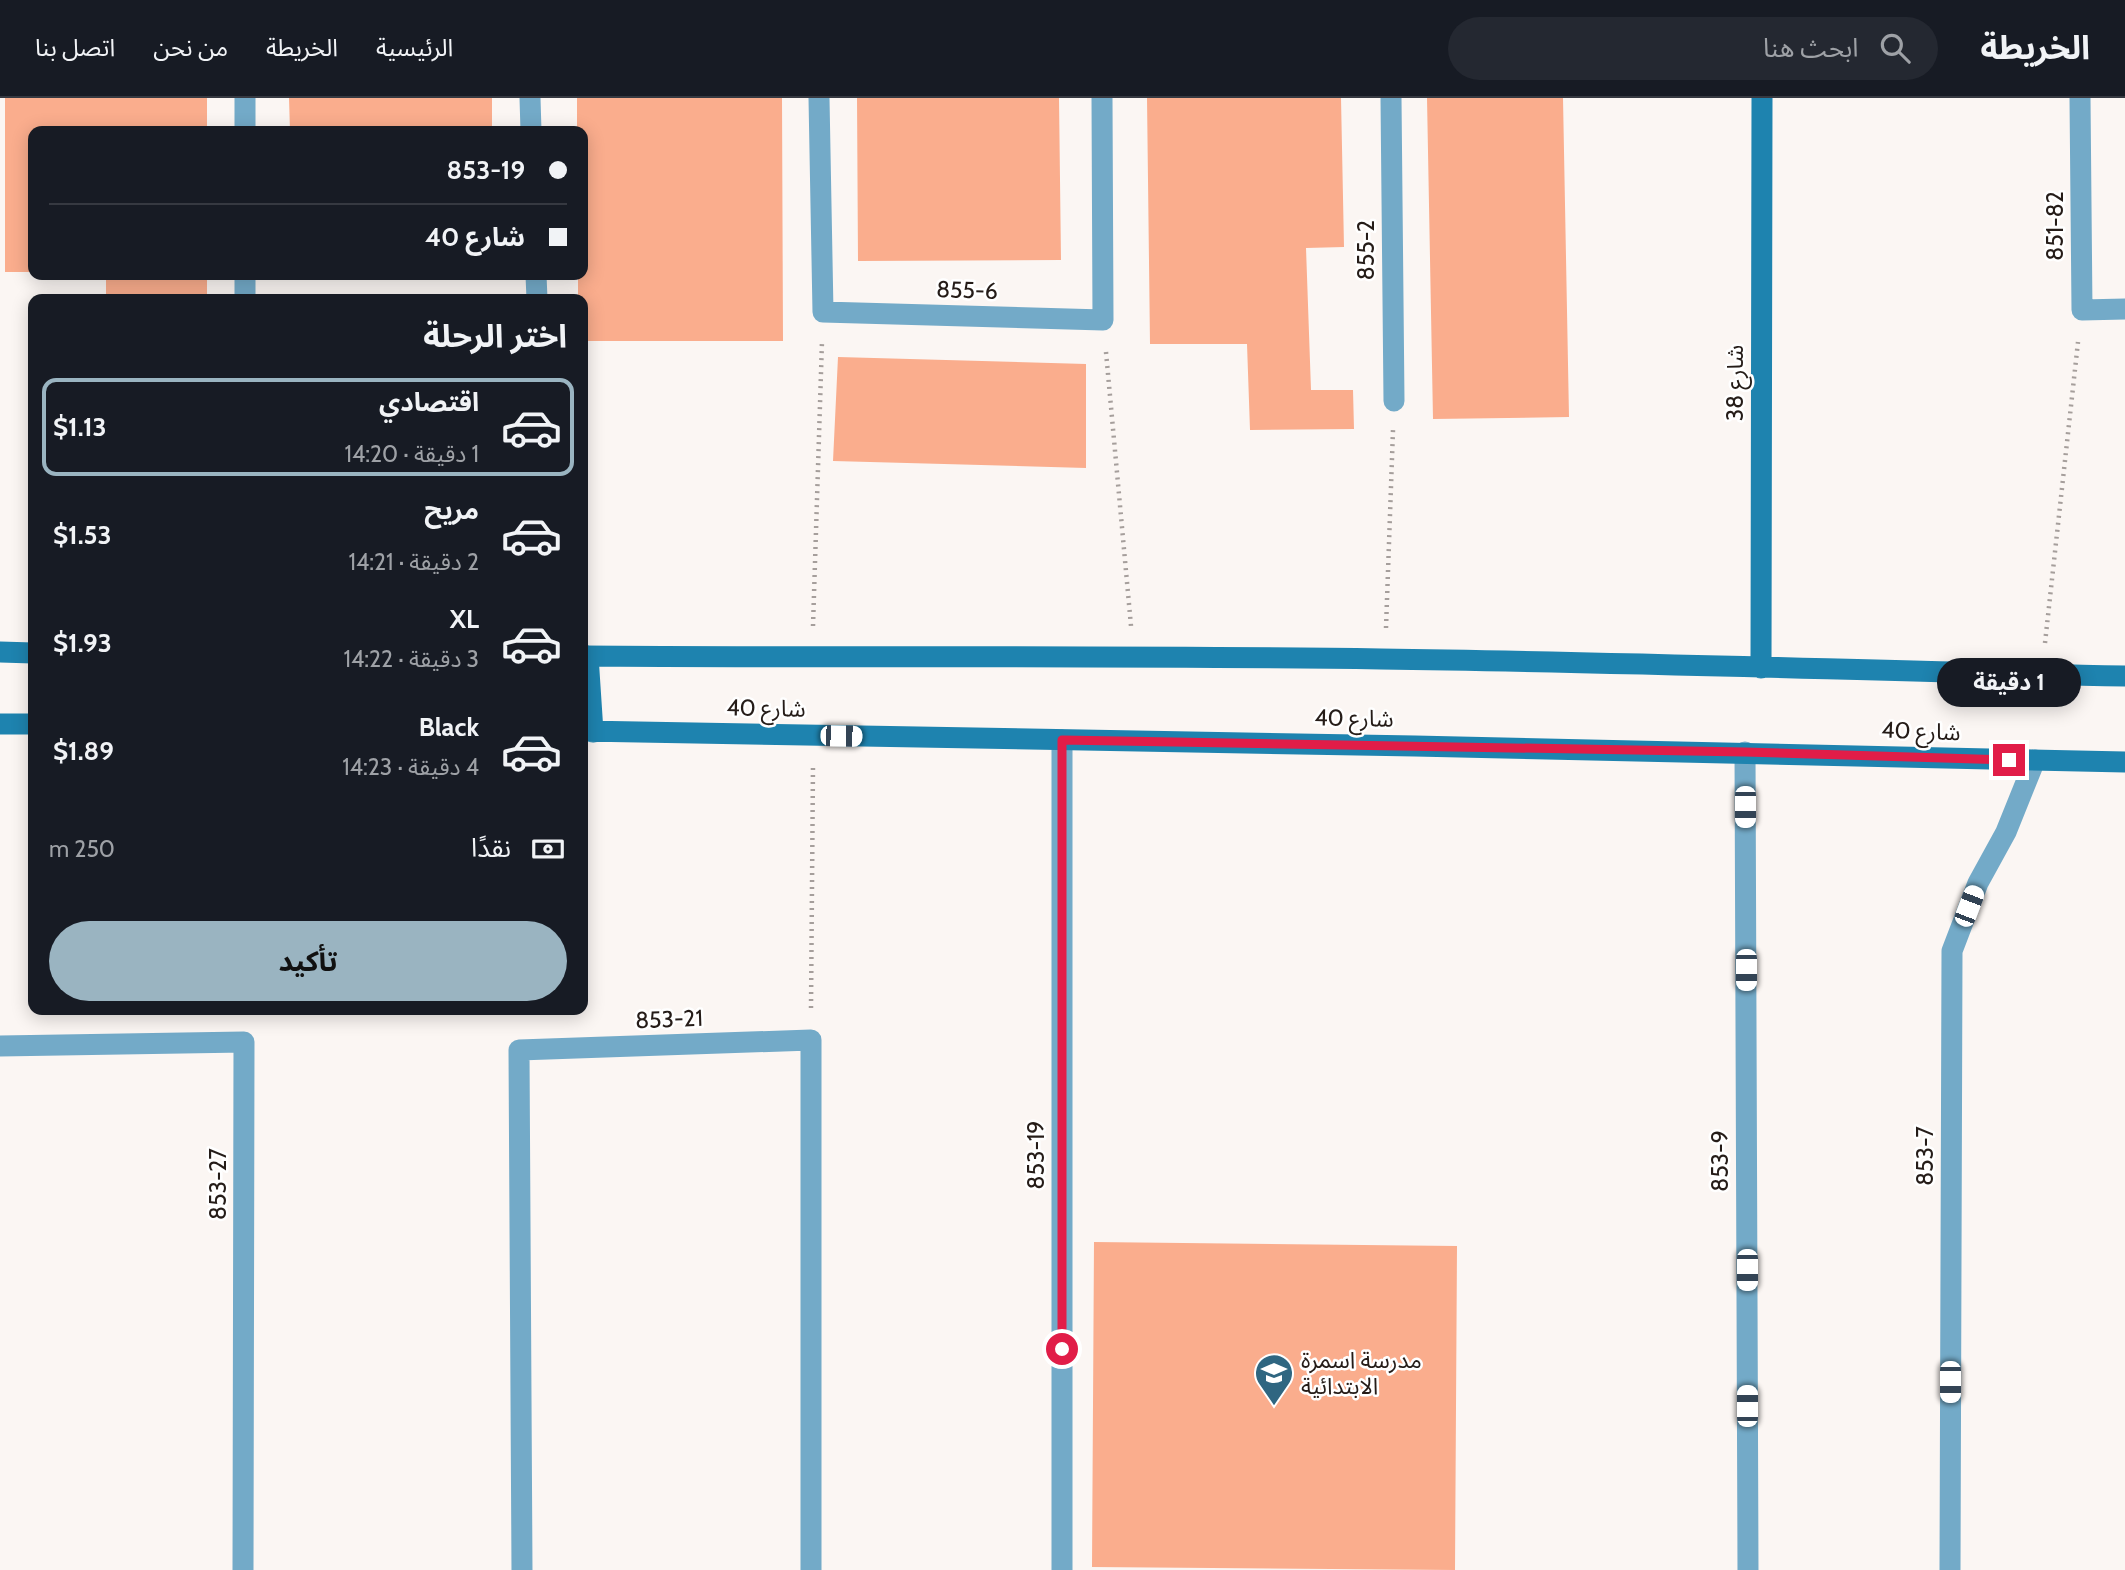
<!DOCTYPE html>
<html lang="ar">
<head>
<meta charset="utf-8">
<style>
  :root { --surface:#171b24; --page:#242831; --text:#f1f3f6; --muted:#9ea1a6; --line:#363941; --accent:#9ab4c1 }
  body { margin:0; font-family:Cabin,"Noto Sans Arabic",sans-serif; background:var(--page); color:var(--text); direction:rtl; height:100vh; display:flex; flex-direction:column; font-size:26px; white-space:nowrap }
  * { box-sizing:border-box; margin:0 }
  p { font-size:23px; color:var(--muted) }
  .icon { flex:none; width:38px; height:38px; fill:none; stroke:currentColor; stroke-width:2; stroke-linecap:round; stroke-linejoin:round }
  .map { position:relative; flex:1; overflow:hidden; direction:ltr }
  .details { position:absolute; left:28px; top:196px; width:560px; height:721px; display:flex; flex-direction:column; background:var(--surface); border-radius:14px; box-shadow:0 4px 18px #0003; direction:rtl }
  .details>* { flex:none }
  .guide { position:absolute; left:28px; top:28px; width:560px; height:154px; border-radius:14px; box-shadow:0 4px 18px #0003; direction:rtl; display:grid; align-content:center; height:154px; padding:0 21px; background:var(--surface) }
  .end { position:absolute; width:32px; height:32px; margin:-16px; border:9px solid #e11d48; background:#fff; box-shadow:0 0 0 4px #fff }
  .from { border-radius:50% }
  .bubble { position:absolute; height:49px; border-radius:24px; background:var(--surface); box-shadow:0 4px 18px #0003; font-size:23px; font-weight:700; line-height:49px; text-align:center; direction:rtl }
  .car { position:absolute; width:21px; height:42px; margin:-21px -10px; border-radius:9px; box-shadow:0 0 5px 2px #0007; background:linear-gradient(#fff 24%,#345 0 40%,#fff 0 76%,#345 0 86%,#fff 0) }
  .guide b { display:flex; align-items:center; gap:24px; height:66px; font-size:26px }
  .guide b+b { border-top:2px solid var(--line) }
  .guide i { width:18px; height:18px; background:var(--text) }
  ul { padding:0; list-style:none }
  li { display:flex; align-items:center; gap:21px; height:98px; margin:0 14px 10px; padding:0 7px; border:4px solid transparent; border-radius:14px }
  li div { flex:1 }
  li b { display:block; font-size:26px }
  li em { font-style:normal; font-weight:700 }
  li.selected { border-color:var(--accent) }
  li>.icon { width:63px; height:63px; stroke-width:1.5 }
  h2 { padding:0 21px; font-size:32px; line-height:84px }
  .pay { display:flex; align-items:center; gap:18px; height:77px; padding:0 21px; font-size:26px }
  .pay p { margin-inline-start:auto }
  .cta { display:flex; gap:14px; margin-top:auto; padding:14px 21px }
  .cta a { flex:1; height:80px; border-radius:42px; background:var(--accent); color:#111; font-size:28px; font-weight:700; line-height:80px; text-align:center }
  header { display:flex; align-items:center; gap:42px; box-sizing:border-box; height:98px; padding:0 35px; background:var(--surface); border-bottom:2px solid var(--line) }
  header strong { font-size:33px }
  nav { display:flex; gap:38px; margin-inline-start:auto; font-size:24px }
  .search { width:490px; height:63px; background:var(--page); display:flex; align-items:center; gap:18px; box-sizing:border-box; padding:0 24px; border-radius:38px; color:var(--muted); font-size:26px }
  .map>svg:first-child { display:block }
  .building { fill:#faad8d }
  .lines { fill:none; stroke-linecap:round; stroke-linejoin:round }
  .path { stroke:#a59e9b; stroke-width:4.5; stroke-dasharray:2 5; stroke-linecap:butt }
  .street { stroke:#73aac8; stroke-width:21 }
  .secondary { stroke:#1e83af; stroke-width:21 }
  .route { stroke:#e11d48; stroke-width:9 }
  .labels { text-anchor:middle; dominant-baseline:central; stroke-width:5; stroke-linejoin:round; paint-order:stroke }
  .street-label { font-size:23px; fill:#251c18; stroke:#fff }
  .poi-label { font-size:23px; fill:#251c18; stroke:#fff; text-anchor:start }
</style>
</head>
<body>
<header>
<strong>الخريطة</strong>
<div class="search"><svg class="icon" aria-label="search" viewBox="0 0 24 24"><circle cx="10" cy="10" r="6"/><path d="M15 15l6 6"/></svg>ابحث هنا</div>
<nav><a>الرئيسية</a><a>الخريطة</a><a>من نحن</a><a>اتصل بنا</a></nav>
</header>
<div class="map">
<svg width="2125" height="1472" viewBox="0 0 2125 1472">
  <rect width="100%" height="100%" fill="#fbf6f3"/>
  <path class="building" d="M5,0H207V33H33V174H5Z
    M289,0H492V33H290Z
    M577,0H782L783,243H583V201H578V177H583V33H577Z
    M857,0H1059L1061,162L858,163Z
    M1147,0H1341L1344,149L1306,150L1311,292H1353L1354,331L1250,332L1247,246H1150Z
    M1427,0H1563L1569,319L1433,321Z
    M106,177H207V201H106Z
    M838,259L1086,266V370L833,363Z
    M1094,1144L1457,1148L1455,1472L1092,1469Z"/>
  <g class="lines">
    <path class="path" d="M1106,254L1131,528
      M813,528L822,243
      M1386,530L1393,332
      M2045,545L2078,244
      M811,910L813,667"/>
    <path class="street" d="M530,0L531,33
      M819,0L823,214L1103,222L1102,0
      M1391,0L1394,303
      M2080,0L2082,212L2125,211
      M245,33V0
      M536,177L537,201
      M245,201V177
      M1062,642V1472
      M1745,654L1748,1472
      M0,948L244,944L243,1472
      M522,1472L519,952L811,942V1472
      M1950,1472L1952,853L1978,785L2006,734L2035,662"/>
    <path class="secondary" d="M0,554L33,555
      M583,558C849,560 1115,557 1381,561C1629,564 1877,573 2125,578
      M588,558L593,634
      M1761,570L1762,0
      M0,626H33
      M583,633L1415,648L2125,664"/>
  </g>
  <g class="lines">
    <path class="route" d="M1062,1251V642L1745,654L2009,662"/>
  </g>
  <defs>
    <symbol id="school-pin" viewBox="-11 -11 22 30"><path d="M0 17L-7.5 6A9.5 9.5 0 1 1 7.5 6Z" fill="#2f6681" stroke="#fff"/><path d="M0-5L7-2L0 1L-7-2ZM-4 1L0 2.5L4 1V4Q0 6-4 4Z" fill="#fff"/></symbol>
  </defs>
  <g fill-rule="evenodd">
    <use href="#school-pin" x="1252" y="1253" width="44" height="60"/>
  </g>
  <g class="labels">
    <g class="street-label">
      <text transform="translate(2055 128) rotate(-90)">851-82</text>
      <text transform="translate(1366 152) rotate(-90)">855-2</text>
      <text transform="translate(967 192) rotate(2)">855-6</text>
      <text transform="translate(1735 285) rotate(-90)">شارع 38</text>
      <text transform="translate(766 610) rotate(1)">شارع 40</text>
      <text transform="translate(1354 620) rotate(1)">شارع 40</text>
      <text transform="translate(1921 633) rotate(2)">شارع 40</text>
      <text transform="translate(669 921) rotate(-2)">853-21</text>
      <text transform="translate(1036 1057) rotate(-90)">853-19</text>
      <text transform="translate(1925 1058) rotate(-90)">853-7</text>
      <text transform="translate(1720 1063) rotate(-90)">853-9</text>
      <text transform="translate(218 1086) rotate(-90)">853-27</text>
    </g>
    <g class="poi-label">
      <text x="1301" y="1262">مدرسة اسمرة<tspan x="1301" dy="26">الابتدائية</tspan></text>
    </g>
  </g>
</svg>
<i class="end from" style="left:1062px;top:1251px"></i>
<i class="end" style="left:2009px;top:662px"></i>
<div class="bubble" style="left:1937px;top:560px;width:144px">1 دقيقة</div>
<i class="car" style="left:841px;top:638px;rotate:91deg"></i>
<i class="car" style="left:1745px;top:709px;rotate:180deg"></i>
<i class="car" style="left:1969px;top:808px;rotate:21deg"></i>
<i class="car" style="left:1746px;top:872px;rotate:180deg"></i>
<i class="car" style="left:1747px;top:1172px;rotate:180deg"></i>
<i class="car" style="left:1950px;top:1284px;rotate:180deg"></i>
<i class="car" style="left:1747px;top:1308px;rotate:0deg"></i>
<div class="guide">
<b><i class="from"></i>853-19</b>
<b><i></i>شارع 40</b>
</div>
<section class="details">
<h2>اختر الرحلة</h2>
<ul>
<li class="selected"><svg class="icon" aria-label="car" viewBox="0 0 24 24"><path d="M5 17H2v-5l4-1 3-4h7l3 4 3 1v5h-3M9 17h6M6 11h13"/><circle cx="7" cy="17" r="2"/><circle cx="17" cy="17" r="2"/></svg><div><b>اقتصادي</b><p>1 دقيقة · 14:20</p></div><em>$1.13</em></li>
<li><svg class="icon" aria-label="car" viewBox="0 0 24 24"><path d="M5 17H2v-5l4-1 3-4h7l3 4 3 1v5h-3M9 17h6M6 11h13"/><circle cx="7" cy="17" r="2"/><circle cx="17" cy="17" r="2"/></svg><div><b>مريح</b><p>2 دقيقة · 14:21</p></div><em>$1.53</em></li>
<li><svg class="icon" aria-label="car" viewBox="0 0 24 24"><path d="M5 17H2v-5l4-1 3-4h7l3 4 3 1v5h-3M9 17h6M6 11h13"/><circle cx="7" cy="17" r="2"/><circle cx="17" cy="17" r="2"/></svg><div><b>XL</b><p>3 دقيقة · 14:22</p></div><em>$1.93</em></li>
<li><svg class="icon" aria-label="car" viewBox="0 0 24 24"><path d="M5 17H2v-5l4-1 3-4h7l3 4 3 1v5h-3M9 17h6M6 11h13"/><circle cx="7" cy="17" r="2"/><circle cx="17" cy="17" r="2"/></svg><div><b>Black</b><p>4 دقيقة · 14:23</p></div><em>$1.89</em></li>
</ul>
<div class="pay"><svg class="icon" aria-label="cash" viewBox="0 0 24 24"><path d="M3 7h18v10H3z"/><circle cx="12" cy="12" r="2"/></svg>نقدًا<p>250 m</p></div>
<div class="cta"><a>تأكيد</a></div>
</section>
</div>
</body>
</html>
